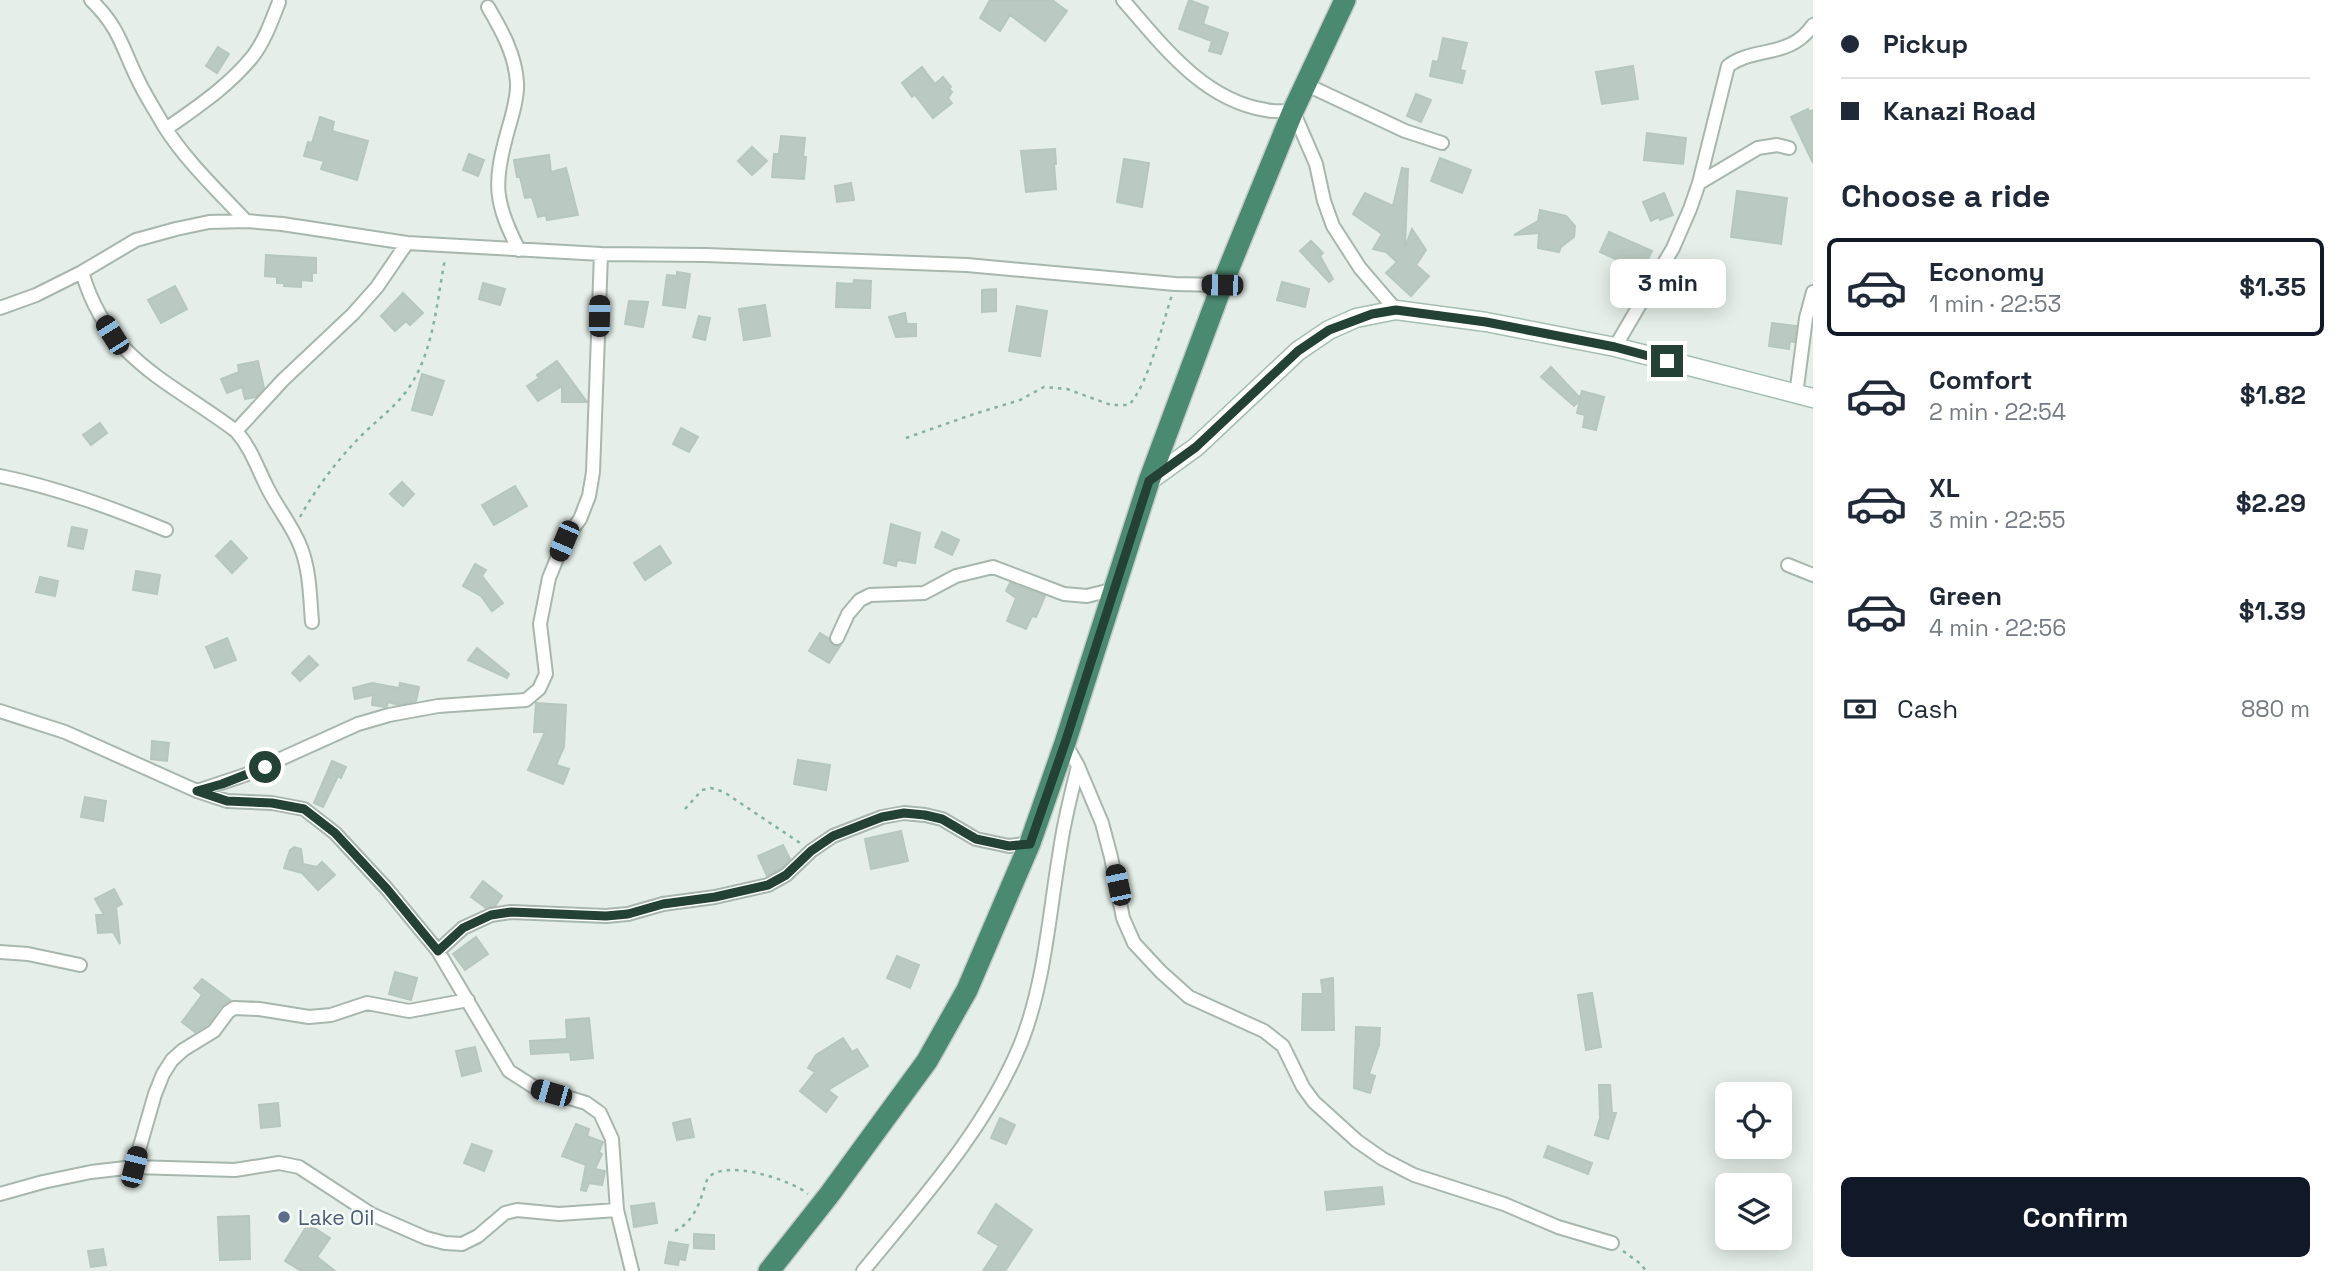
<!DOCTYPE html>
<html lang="en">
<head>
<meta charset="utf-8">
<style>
  :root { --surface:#fff; --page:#f6f6f7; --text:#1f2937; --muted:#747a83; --line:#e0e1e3; --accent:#111827 }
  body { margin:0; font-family:"Space Grotesk",sans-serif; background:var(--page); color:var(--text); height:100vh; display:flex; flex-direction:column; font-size:26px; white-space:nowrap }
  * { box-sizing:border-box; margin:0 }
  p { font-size:23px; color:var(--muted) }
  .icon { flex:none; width:38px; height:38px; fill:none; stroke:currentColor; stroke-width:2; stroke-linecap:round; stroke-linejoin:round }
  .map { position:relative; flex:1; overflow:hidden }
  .side { display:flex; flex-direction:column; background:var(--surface); width:525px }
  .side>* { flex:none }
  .guide { display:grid; align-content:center; height:154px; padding:0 28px; background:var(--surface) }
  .fabs { position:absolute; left:1715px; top:1082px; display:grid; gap:14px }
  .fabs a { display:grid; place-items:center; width:77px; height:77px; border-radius:10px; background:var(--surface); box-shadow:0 4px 18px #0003; font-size:35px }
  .end { position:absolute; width:32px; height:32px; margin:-16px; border:9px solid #234134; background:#fff; box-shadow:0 0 0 4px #fff }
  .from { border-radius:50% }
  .bubble { position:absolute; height:49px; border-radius:10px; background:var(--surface); box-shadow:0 4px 18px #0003; font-size:23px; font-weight:600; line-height:49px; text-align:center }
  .car { position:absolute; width:21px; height:42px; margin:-21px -10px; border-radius:9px; box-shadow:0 0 5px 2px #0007; background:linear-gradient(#222 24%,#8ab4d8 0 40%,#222 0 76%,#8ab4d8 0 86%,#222 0) }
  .guide b { display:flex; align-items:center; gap:24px; height:66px; font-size:26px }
  .guide b+b { border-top:2px solid var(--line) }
  .guide i { width:18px; height:18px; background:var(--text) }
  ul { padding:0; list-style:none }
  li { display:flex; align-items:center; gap:21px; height:98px; margin:0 14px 10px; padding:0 14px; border:4px solid transparent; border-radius:10px }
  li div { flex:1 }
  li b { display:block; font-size:26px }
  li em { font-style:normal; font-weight:600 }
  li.on { border-color:var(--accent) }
  li>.icon { width:63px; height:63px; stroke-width:1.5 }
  h2 { padding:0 28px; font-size:32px; line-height:84px }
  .pay { display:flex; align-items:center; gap:18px; height:77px; padding:0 28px; font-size:26px }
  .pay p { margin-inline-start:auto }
  .cta { display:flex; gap:14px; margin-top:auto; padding:14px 28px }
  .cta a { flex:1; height:80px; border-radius:10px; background:var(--accent); color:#fff; font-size:28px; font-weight:600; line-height:80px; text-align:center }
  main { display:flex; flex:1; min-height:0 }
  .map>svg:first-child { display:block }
  .building { fill:#bac9c1; stroke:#b6c8be; stroke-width:2 }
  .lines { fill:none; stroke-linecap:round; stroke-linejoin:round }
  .minor-casing { stroke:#a7b7ae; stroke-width:16 }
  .secondary-casing { stroke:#a5beb1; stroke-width:21 }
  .trunk-casing { stroke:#c1cac6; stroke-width:24 }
  .path { stroke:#84b39c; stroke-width:2.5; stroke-dasharray:3.5 5; stroke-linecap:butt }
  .minor { stroke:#fff; stroke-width:12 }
  .secondary { stroke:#fff; stroke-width:18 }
  .trunk { stroke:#4a8a70; stroke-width:21 }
  .route { stroke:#234134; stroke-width:9 }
  .service-dot { fill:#5c6f8a; stroke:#f5faf7; stroke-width:2.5 }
  .labels { text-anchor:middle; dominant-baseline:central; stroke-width:5; stroke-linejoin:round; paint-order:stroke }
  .service-label { font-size:21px; fill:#4e5e75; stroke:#f5faf7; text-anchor:start }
</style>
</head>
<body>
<main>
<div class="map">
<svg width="1813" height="1271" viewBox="0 0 1813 1271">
  <rect width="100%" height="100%" fill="#e5eee8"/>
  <path class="building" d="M990,0H1052L1067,11L1045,41L1010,15L1000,31L980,18Z
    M1189,0L1208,7L1203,24L1228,33L1221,54L1209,51L1212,41L1179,29Z
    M1443,38L1467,43L1460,70L1465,71L1462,83L1430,76L1433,61L1438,62Z
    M218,47L229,54L217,73L206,66Z
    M1633,66L1638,99L1602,104L1596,72Z
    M922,67L935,84L943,77L951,87L949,89L952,92L948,98L952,103L933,118L915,95L912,97L902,83Z
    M1416,94L1431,100L1421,122L1407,116Z
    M1808,109L1809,112L1813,110V163L1791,117Z
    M320,117L334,122L332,131L368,141L357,180L321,169L324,161L304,156L308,142L312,143Z
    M1647,133L1686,138L1683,164L1644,160Z
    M781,136L805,138L803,157H806L804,179L772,177L774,154H779Z
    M752,147L767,161L752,175L738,161Z
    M1055,149L1056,164H1054L1056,189L1026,192L1021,151Z
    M469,154L484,160L478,176L463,170Z
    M549,155L551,172L566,168L578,215L547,220L546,215L538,217L532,197L525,198L520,177H517L514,160Z
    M1440,158L1471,170L1462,193L1431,181Z
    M1124,159L1149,163L1142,207L1117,202Z
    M1402,168L1408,169L1405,247L1412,229L1426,250L1416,265L1429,276L1411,296L1386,273L1397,262L1386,252L1373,249L1382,234L1353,214L1365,193L1393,206Z
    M851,183L854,200L837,202L835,186Z
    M1737,191L1787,198L1781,244L1731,237Z
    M1664,193L1673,215L1660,220L1659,217L1651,221L1643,202Z
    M1540,210L1566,216L1575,226L1574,237L1561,247L1559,252L1538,248L1539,233L1514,235L1538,221Z
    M1609,232L1652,251L1642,271L1600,252Z
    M1311,241L1323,253L1320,256L1333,279L1329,282L1300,251Z
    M266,255L316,258V273H312V281L301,280V287L284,286V283H277V277L265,276Z
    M677,272L690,274L685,308L663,305L667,275L677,276Z
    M854,280L871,281L870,308L836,307L837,283L853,284Z
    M1282,282L1309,289L1305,307L1277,300Z
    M483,283L505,289L500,305L479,299Z
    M175,286L187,309L161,323L148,300Z
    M996,289V311L982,312V290Z
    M403,293L423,313L410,325L406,321L395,331L381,316Z
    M629,301L648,302L643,327L625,324Z
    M765,305L770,336L744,340L739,309Z
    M1017,306L1047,311L1040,356L1009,351Z
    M905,313L907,324H916V336L896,337L889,317Z
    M699,316L710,318L705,340L693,337Z
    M1772,323L1796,326L1794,342L1790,341L1789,349L1769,346Z
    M258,361L264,388L256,397L245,399L242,387L227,393L221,379L239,372L238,365Z
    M557,361L587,402H562V386L538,401L527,386L539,378L537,375Z
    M1551,367L1580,398L1582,391L1604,397L1596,430L1583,427L1585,415L1577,413L1580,400L1574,406L1541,377Z
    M422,374L444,381L432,415L412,410Z
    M100,423L107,433L91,445L83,435Z
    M681,428L698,437L689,452L673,444Z
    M402,482L414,494L403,506L390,494Z
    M515,486L527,506L494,525L482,505Z
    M891,524L920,533L915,563L897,560L896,566L884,563Z
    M72,527L87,530L83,549L68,546Z
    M942,532L959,540L952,555L935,547Z
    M231,541L247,558L232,573L216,556Z
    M660,546L671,563L645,580L634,563Z
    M475,564L486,570L482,576L503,603L492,611L481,596L463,586Z
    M136,571L160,575L157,594L133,590Z
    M40,577L58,581L55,596L36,592Z
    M1010,583L1045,596L1036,617L1032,616L1026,629L1007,621L1016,598L1006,591Z
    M820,633L828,638L833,646H840L829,663L809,651Z
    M227,638L236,660L215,668L206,647Z
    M477,648L509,674L507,678L468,660Z
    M309,656L318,665L300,681L292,673Z
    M372,683L399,688L400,683L419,687L416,701L398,705L388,702L387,706L384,707L372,705L373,695L355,699L353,688Z
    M536,703L566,705L564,747L556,765L569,769L563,784L528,770L545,732H534Z
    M152,741L169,743L167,761L151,759Z
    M798,760L830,765L826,790L794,784Z
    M332,761L346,767L341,778L338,776L323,807L314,803Z
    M85,797L106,801L103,821L81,817Z
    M901,831L908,861L871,869L865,839Z
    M783,845L790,859L781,868L767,876L758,856Z
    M294,847L301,849L303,864L317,867L322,862L335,875L318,890L302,873L284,868L290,850Z
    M483,881L502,896L495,906L486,908L471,897Z
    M114,889L122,904L116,907L120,944L113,932L98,933L96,915H104L95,899Z
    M476,937L488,954L465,970L453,954Z
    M897,956L919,965L910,988L887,978Z
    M395,972L417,978L411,1000L389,994Z
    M1333,978L1334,1030H1302L1303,994H1323L1321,980Z
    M202,979L230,1000L221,1006L208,1024L195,1032L182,1022L202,995L194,988Z
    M1592,993L1601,1047L1586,1050L1578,995Z
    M589,1018L593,1058L571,1060L570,1052L531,1054L530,1041L567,1039L566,1020Z
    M1356,1027L1380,1028L1379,1045L1369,1074L1375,1076L1370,1093L1354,1088Z
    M843,1038L852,1052L857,1049L868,1066L828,1090L837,1097L826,1112L800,1091L815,1072L808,1068L816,1055Z
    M475,1047L481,1071L462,1076L456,1051Z
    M1599,1085H1610L1612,1113H1616L1608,1139L1595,1135L1600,1118Z
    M278,1103L280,1126L261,1128L259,1105Z
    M1000,1118L1015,1125L1006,1144L991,1138Z
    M690,1119L694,1137L677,1140L673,1123Z
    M576,1124L589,1129L587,1136L603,1142L599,1152L602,1154L595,1169L605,1171L602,1185L589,1183L586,1191L581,1190L586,1165L562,1156Z
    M472,1144L492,1151L484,1171L464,1163Z
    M1548,1146L1592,1163L1588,1174L1544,1157Z
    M1382,1187L1384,1204L1327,1210L1325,1192Z
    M654,1203L657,1223L634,1227L631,1206Z
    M996,1204L1032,1230L1005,1271H983L999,1246L978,1233Z
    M249,1216L250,1259L220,1260L218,1217Z
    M308,1224L330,1238L317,1257L335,1271H301L285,1261Z
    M694,1234L714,1235V1249L694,1248Z
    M669,1242L688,1245L685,1260L679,1259L678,1265L665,1263Z
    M103,1249L106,1265L91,1267L88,1251Z"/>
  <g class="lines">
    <defs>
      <path id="minor" d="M91,0C121,29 122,49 140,84C147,98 156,112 164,126C186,161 218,191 246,221
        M1123,0C1162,45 1203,100 1266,110C1274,112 1284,111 1293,111L1316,164L1324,201L1333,226L1360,268L1396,310
        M488,7C502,31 515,54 517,82C518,97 512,116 508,130C493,183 494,202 519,250
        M1305,84L1405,131L1442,143
        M166,129C197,107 229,86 253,56C265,40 272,20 279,2
        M1699,183L1758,148L1777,145L1789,148
        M82,272C108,361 168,380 236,431C251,448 257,467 267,487C277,508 293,526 301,548C310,571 310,598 312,622
        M0,308L36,295L82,272L136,240L176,229L209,222L246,221L282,224L407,243L601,254L706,255L967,265L1175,284L1222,285
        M1615,347L1673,248L1690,209L1699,183L1728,66C1754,46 1790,59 1813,25
        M1796,395L1806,318L1813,292
        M236,431L283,380L353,314L377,287L407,243
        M0,476C58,488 112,508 166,530
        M1788,565L1813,575
        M837,638L848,614L860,600L870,595L924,593L956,576L993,567L1064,594L1087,596L1115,589
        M0,711L65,732L197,791L227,801L272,803L304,809L335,833L387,889L438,951L509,1071L534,1087L586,1103L600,1113L612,1139L617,1210L632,1271
        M1065,743L1078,766L1102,823L1111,857L1123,918L1134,943L1161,972L1189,997L1264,1031L1283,1046L1303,1087L1314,1102L1357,1141L1383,1159L1414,1175L1504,1204L1558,1227L1612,1243
        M197,791L245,775L358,724L389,715L438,706L526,700L539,689L546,674L540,624L549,578L564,541L580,519L589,496L593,472L601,254
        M438,951L463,928L491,915L511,912L606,916L628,914L663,904L715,897L768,885L786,875L811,851L833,836L882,817L904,813L925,815L942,819L976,839L1009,846L1030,843
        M0,952L28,954L80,965
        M134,1167L155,1094L163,1074L172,1060L183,1050L214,1031L228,1012L234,1008L259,1009L309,1017L331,1015L367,1003L409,1011L468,1000
        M0,1194L43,1182L91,1172L134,1167L235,1170L279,1163L299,1167L371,1214L426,1238L445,1243L462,1244L478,1236L505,1213L517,1210L559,1214L617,1210
        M863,1271C921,1200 986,1129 1021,1043C1045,982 1049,914 1060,850C1064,821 1071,794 1078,766"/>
      <path id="secondary" d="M1149,481L1196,447L1298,351L1329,330L1356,318L1396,310L1486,322L1615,347L1813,398"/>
      <path id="trunk" d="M769,1271L829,1195L927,1061L967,990L1030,843L1065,743L1149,481L1222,285L1293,111L1345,0"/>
    </defs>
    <use href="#minor" class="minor-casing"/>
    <use href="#secondary" class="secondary-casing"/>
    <use href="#trunk" class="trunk-casing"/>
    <path class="path" d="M906,438L971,415L1020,400L1044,387L1067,389L1111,405H1129C1149,383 1162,325 1172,295
      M300,517C315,490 335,463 357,440C375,421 398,406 412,383C434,347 437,300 445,259
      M685,809L702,790L711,788L724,792L800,843
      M675,1231C691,1223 698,1208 703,1192C705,1187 706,1180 709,1177C726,1159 792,1180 808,1194
      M1623,1251L1641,1264L1646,1271"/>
    <use href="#minor" class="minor"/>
    <use href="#secondary" class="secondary"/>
    <use href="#trunk" class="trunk"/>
  </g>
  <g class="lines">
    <path class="route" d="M265,767L222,784L197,791L227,801L272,803L304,809L335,833L387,889L438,951L463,928L491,915L511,912L606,916L628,914L663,904L715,897L768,885L786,875L811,851L833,836L882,817L904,813L925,815L942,819L976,839L1009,846L1030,844L1065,743L1149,481L1196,447L1298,351L1329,330L1372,314L1396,310L1486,322L1615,347L1667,361"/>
  </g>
  <circle class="service-dot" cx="284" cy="1217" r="7"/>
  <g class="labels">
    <g class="service-label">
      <text x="298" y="1217">Lake Oil</text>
    </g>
  </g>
</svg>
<div class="fabs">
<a><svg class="icon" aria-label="locate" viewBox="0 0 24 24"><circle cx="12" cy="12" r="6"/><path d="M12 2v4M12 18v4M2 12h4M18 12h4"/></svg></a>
<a><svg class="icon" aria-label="layers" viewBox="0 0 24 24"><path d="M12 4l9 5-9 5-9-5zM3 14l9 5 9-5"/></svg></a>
</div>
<i class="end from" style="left:265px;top:767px"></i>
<i class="end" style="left:1667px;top:361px"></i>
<div class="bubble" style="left:1610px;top:259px;width:116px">3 min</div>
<i class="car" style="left:1222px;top:285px;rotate:271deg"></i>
<i class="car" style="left:599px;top:316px;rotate:1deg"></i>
<i class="car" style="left:112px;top:335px;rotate:328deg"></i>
<i class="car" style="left:564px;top:541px;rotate:203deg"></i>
<i class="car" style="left:1118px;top:885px;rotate:348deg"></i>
<i class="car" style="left:551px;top:1093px;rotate:286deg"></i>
<i class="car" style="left:134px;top:1167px;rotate:14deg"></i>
</div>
<section class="side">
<div class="guide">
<b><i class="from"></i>Pickup</b>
<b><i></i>Kanazi Road</b>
</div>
<h2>Choose a ride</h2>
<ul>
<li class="on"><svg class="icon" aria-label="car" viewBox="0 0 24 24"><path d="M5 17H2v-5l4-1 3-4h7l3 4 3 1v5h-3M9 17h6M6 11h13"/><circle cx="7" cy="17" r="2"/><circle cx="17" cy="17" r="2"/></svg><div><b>Economy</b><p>1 min · 22:53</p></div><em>$1.35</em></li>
<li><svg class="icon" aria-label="car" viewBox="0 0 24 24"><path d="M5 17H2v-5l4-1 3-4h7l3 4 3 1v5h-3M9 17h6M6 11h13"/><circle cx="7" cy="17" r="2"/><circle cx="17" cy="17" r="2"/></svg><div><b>Comfort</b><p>2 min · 22:54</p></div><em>$1.82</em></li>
<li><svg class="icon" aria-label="car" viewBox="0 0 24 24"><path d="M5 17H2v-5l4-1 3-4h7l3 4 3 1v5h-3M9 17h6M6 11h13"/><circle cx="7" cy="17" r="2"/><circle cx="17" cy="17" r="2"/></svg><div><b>XL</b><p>3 min · 22:55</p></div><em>$2.29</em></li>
<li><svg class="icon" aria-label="car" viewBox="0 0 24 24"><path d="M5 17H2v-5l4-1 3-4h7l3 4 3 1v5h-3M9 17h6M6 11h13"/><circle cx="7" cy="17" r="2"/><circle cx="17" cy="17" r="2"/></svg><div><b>Green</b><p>4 min · 22:56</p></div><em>$1.39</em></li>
</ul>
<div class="pay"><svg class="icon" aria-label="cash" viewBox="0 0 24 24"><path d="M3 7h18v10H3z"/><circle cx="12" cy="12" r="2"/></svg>Cash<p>880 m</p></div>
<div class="cta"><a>Confirm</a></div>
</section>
</main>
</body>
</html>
